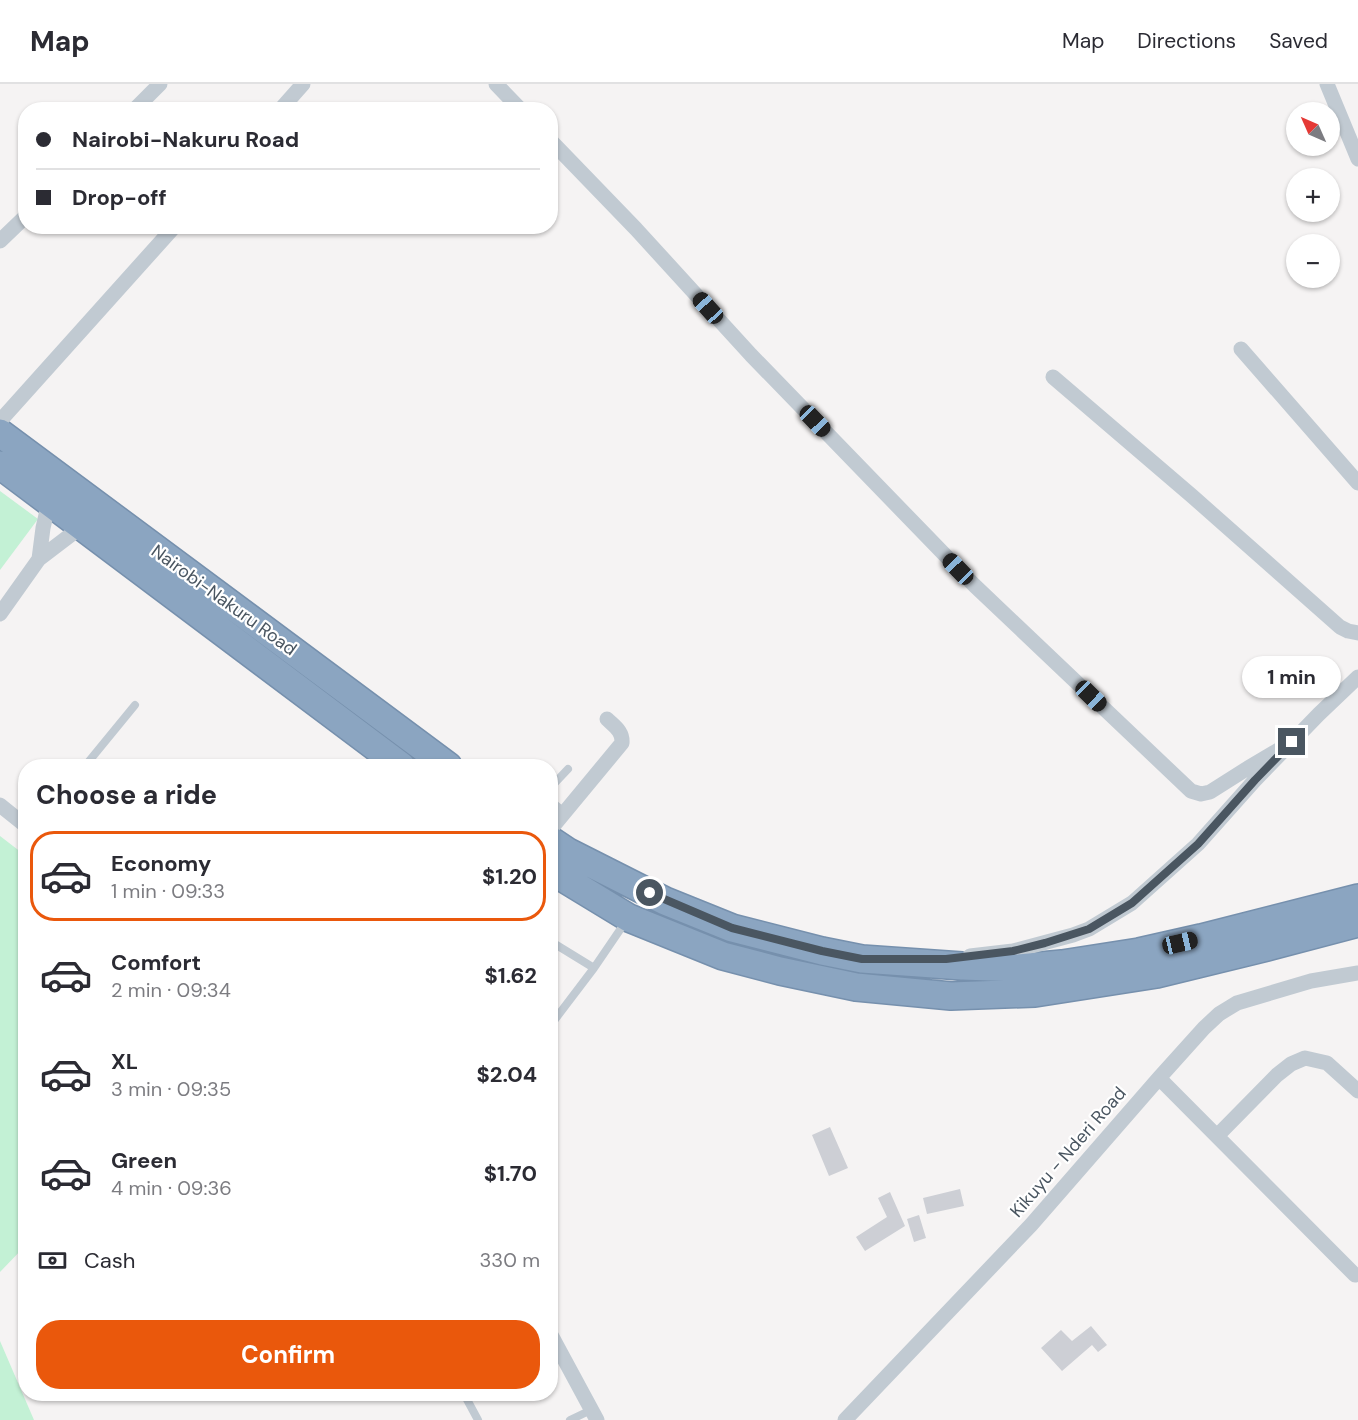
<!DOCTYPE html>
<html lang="en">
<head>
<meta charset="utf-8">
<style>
  :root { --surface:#fff; --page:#f2f2f3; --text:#2b2b33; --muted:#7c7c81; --line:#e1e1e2; --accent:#ea580c }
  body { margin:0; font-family:"DM Sans",sans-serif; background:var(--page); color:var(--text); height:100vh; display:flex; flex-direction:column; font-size:22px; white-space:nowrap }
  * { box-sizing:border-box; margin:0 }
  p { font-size:20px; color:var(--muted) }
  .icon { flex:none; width:33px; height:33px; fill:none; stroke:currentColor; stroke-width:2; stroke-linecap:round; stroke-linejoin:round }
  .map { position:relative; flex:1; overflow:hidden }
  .side { position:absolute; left:18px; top:675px; width:540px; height:642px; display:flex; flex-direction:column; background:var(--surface); border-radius:24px; box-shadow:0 2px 4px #0004 }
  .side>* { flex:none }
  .guide { position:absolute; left:18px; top:18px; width:540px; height:132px; border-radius:24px; box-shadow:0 2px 4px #0004; display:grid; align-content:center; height:132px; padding:0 18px; background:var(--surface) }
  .needle { width:39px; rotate:315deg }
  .controls { position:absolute; left:1286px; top:18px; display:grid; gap:12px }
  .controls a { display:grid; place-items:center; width:54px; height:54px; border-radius:50%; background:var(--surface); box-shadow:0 2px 4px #0004; font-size:30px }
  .end { position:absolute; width:27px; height:27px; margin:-14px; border:8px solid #4a5661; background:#fff; box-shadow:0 0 0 3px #fff }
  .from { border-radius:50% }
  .bubble { position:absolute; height:42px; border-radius:21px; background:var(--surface); box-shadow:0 2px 4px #0004; font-size:20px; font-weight:700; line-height:42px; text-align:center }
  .car { position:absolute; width:18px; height:36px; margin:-18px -9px; border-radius:8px; box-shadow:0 0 4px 2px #0007; background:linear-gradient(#222 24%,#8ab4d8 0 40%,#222 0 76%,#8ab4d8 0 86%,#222 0) }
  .guide b { display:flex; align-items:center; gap:21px; height:57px; font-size:22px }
  .guide b+b { border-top:2px solid var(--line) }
  .guide i { width:15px; height:15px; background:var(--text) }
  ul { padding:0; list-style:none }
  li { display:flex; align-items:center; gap:18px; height:90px; margin:0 12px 9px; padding:0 6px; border:3px solid transparent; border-radius:24px }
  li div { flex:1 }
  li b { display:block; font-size:22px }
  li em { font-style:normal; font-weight:700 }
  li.active { border-color:var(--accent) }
  li>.icon { width:54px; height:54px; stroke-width:1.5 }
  h2 { padding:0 18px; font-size:27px; line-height:72px }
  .pay { display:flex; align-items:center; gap:15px; height:66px; padding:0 18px; font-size:22px }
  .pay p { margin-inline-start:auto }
  .cta { display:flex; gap:12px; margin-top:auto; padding:12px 18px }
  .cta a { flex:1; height:69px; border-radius:24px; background:var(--accent); color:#fff; font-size:24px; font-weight:700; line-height:69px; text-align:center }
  header { display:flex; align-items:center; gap:36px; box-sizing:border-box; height:84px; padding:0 30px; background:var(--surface); border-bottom:2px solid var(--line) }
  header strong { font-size:28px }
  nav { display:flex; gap:33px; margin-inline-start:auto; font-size:21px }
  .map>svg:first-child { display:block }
  .green { fill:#c3f1d5 }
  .building { fill:#cdcfd5 }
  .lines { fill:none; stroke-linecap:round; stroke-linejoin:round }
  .highway-casing { stroke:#7690ad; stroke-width:30 }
  .lane { stroke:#c1cad2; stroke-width:8 }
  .street { stroke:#c1cad2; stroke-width:15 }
  .highway { stroke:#8ba5c1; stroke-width:27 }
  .route { stroke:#4a5661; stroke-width:8 }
  .labels { text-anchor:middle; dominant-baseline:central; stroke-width:4.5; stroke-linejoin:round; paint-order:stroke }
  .street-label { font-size:18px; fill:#4a5661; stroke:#fff }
</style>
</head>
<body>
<header>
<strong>Map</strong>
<nav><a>Map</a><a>Directions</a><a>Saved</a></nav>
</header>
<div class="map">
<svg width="1358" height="1336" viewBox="0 0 1358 1336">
  <rect width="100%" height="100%" fill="#f5f3f3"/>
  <path class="green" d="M0,407L38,435L0,486Z
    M0,752L26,772L25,1162L0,1188Z
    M0,1257L34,1336H0Z"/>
  <path class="building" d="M830,1043L848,1084L829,1092L812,1051Z
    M960,1105L964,1122L927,1130L923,1114Z
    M890,1108L905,1142L865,1167L856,1153L887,1133L878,1114Z
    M919,1131L926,1154L914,1158L907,1135Z
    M1091,1242L1107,1261L1098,1268L1092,1261L1062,1287L1041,1264L1061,1246L1072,1257Z"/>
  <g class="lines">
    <defs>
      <path id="highway" d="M0,349L448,682
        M0,381L401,682
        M550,756L568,768L665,817L732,844L822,867L862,875L962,882L1019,884L1062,880L1139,868L1201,854L1358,814
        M550,786L629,834L723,872L780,887L856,903L951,912L1035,909L1157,890L1271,862L1358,839"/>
    </defs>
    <use href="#highway" class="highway-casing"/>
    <path class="lane" d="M85,682L135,621
      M550,704L568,685
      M550,716L565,729
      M550,857L594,884L626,837
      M550,942L594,884
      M464,1310L478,1336
      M570,1336L591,1326"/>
    <path class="street" d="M496,0L521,26
      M1327,0L1358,75
      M134,26L160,0
      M280,26L303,0
      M550,56L636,145L751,271L974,501L1191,707L1201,710L1210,708L1248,684L1292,658
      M0,157L26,132
      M1241,265L1358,399
      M1053,293L1192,412L1340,543L1348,547L1358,549
      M0,337L175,142
      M39,475L43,444L49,418
      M0,530L39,475L81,443
      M0,721L26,742
      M550,746L622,659C623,647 614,642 607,635
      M970,872L1013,867L1073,851L1089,845L1132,819L1198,760L1255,696L1319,630L1358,593
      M1159,994L1355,1191
      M1217,1052L1277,991L1291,980L1305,974L1327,979L1358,1007
      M550,1249L597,1336
      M845,1336L1031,1141L1159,994L1204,944L1219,930L1237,919L1311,897L1358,889"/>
    <use href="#highway" class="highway"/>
  </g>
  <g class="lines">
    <path class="route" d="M650,809L732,844L822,867L862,875H946L1013,867L1045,859L1089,845L1132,819L1198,760L1255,696L1292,658"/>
  </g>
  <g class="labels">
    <g class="street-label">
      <text transform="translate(224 516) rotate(36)">Nairobi-Nakuru Road</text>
      <text transform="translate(1068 1068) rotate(-49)">Kikuyu - Nderi Road</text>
    </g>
  </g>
</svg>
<div class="controls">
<a><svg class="needle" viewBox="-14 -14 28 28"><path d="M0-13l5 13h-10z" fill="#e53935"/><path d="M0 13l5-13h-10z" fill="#7c7c81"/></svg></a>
<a>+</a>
<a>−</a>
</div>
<i class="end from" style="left:650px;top:809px"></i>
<i class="end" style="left:1292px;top:658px"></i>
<div class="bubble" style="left:1242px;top:572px;width:99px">1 min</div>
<i class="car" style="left:708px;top:224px;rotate:318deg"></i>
<i class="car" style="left:815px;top:337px;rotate:136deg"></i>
<i class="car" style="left:958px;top:485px;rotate:316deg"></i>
<i class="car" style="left:1091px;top:612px;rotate:134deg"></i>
<i class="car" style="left:1180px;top:859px;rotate:77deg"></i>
<div class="guide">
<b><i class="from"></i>Nairobi-Nakuru Road</b>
<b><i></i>Drop-off</b>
</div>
<section class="side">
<h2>Choose a ride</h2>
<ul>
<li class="active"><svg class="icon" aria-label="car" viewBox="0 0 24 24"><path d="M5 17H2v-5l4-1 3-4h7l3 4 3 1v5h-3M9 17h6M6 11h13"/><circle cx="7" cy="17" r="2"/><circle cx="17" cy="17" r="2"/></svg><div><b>Economy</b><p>1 min · 09:33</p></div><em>$1.20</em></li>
<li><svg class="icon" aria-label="car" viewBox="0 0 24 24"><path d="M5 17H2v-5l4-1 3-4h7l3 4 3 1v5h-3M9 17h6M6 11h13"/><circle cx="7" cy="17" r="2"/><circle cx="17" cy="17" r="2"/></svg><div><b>Comfort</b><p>2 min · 09:34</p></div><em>$1.62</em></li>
<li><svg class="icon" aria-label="car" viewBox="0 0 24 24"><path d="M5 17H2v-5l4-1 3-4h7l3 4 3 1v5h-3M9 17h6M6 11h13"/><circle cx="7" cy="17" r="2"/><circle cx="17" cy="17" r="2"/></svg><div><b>XL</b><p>3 min · 09:35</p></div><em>$2.04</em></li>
<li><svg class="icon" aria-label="car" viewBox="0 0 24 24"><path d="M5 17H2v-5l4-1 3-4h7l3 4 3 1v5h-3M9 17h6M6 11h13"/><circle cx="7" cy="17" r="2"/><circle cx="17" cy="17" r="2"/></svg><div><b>Green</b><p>4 min · 09:36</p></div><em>$1.70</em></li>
</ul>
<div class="pay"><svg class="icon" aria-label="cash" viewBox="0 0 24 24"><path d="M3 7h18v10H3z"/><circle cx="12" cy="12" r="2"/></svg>Cash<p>330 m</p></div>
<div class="cta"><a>Confirm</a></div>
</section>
</div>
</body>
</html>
